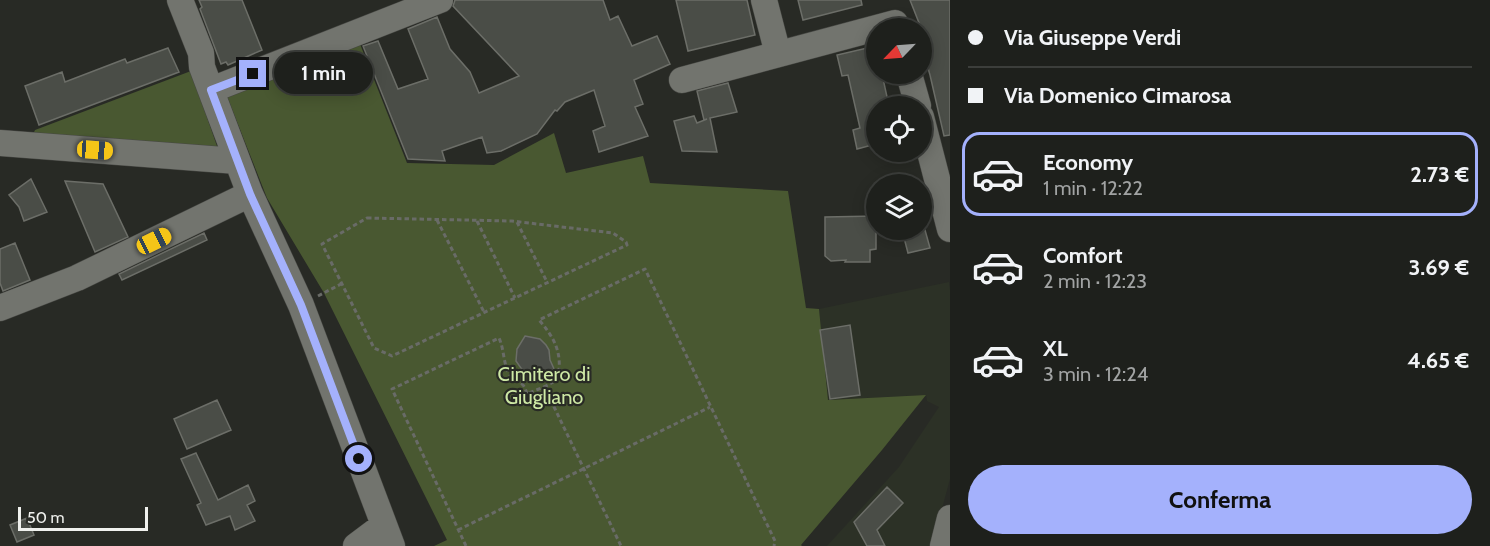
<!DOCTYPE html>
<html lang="it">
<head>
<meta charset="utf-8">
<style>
  :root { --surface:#1e201c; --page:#2b2d29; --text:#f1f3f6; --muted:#a1a3a3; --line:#3c3e3b; --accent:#a4b1fc }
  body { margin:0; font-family:Cabin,sans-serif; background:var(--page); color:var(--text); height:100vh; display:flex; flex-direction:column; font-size:22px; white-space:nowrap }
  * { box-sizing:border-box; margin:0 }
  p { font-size:20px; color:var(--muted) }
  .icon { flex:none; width:33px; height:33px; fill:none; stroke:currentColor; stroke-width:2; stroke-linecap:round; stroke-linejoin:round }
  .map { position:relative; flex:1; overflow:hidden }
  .details { display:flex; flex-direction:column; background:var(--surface); width:540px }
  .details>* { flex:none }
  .banner { display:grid; align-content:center; height:132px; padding:0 18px; background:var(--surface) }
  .needle { width:39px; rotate:245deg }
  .controls { position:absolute; left:866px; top:18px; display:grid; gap:12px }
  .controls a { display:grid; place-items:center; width:66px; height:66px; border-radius:50%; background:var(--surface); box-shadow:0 3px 15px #0003,0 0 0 2px var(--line); font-size:30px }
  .scale { position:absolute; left:18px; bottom:15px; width:130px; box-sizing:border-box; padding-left:6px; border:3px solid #f0f1ee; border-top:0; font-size:16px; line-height:21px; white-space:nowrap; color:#f0f1ee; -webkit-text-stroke:4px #282a25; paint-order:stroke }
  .end { position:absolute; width:27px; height:27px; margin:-14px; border:8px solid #a4b1fc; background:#111; box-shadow:0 0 0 3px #111 }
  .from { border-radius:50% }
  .bubble { position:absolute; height:42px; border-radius:21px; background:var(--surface); box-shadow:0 3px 15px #0003,0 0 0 2px var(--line); font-size:20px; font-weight:700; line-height:42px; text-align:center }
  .car { position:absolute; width:18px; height:36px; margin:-18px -9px; border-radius:8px; box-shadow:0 0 4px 2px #0007; background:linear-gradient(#f5c518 24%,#345 0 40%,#f5c518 0 76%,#345 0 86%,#f5c518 0) }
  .banner b { display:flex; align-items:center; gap:21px; height:57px; font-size:22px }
  .banner b+b { border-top:2px solid var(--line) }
  .banner i { width:15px; height:15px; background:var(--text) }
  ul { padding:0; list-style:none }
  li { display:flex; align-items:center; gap:18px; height:84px; margin:0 12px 9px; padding:0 6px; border:3px solid transparent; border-radius:18px }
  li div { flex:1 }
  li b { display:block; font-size:22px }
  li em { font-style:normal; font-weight:700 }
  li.on { border-color:var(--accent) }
  li>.icon { width:54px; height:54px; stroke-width:1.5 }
  .cta { display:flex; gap:12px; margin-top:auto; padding:12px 18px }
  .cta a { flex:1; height:69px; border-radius:36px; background:var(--accent); color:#111; font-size:24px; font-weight:700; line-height:69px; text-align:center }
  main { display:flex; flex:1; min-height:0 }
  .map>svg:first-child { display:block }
  .built { fill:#2c3126 }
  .green { fill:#495831 }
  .building { fill:#4a4d47; stroke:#6c6e68; stroke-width:1.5 }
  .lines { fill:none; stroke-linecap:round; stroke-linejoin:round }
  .minor-casing { stroke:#474844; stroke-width:27 }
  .path { stroke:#696b67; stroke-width:3; stroke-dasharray:4.5 3; stroke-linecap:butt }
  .minor { stroke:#72746e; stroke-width:26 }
  .route { stroke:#a4b1fc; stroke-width:8 }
  .labels { text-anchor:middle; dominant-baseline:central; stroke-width:4.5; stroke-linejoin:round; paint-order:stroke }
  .park-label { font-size:20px; fill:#cee9a5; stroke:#282a25 }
</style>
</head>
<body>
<main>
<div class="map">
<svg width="950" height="546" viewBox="0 0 950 546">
  <rect width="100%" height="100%" fill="#282a25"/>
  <path class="built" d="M949,282L950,290V479L932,546H827L899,467L939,407L927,401L926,395L828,400L819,309Z"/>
  <path class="green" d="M360,44L407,163L494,165L554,133L566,173L643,156L650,183L788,191L806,308L819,309L828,400L926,395L882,450L801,545L802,546H434L447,540L324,293L267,198L226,94Z
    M191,71L218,149L30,141L35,130Z"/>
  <path class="building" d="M199,0H242L262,50L228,65L226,62L221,64L200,9L202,7Z
    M455,0H603L610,20L618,16L632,46L657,36L670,64L634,80L643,104L635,107L648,136L599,152L593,131L605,126L594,90L565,102L557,111L555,110L537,134L501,151L487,153L482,137L442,151L445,161L408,159L363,46L378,41L398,89L428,79L408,29L437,17L450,49L470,72L479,93L519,76L453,6Z
    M676,0H747L755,35L688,51Z
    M798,0H861L862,5L803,20Z
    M910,0H950V135L944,136L930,75L921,44V28Z
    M876,46V74H882L889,106H876V144L857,149L853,130L860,128L848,75L842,76L837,55Z
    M168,48L179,72L39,125L25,86L62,72L65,82L125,59L127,63Z
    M728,83L737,112L710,118L717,152L682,151L674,121L694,116L697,123L707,119L704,120L697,91Z
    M31,179L47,212L24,221L19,207L9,195Z
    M65,181L103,184L128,237L95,252Z
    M876,216V249L870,250V262H845L846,260L831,261L825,256V217Z
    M902,230H925L930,248L908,253Z
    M204,233L207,240L122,280L119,274Z
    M15,243L30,280L3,291L0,283V249Z
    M850,325L860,395L830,399L820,330Z
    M525,336L540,339L546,345L549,350L550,360L555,371L532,381L529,374L523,371L516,361L517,349Z
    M217,400L231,430L187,449L174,419Z
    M196,453L218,500L248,485L255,501L247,505L255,521L235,530L230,516L206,525L197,505L201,503L181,459Z
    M887,487L903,503L877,530L885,546H867L854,522Z
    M27,518L34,535L17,542L10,525Z"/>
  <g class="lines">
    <defs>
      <path id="minor" d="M180,0L201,53L202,67L250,194L301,305L392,546
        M764,0L778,54
        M909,74L918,106
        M682,80L895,23
        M211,90L440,0
        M921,117L950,229
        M0,143L237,161
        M0,308L77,278L250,194
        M356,546L384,525
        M943,546L950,518"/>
    </defs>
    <use href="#minor" class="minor-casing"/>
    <path class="path" d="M367,218L512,221L613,233L626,242L627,245L392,356L374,348L322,244Z
      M437,220L484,312
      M477,221L515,298
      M517,222L547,282
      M318,296L341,284
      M544,386L621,546
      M458,530L710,407
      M466,546L392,389L499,338C504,349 503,360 508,372C512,379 518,380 523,385C525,387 526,391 527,394C535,390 552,385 556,379C559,375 559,374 559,370C561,349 552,335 539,320L645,269L775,541L774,546"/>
    <use href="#minor" class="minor"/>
  </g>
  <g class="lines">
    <path class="route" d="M253,74L211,90L250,194L301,305L359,459"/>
  </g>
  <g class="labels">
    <g class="park-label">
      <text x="544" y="374">Cimitero di<tspan x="544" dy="23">Giugliano</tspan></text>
    </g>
  </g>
</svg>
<div class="controls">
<a><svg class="needle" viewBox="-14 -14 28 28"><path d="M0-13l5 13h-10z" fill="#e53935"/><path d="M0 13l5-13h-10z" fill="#a1a3a3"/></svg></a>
<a><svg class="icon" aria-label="locate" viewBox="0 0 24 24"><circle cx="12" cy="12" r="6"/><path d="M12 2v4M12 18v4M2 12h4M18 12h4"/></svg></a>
<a><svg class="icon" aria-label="layers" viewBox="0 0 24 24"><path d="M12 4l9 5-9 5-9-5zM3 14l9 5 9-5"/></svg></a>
</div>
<div class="scale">50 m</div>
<i class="end from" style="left:359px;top:459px"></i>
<i class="end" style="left:253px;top:74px"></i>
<div class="bubble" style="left:274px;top:52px;width:99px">1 min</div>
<i class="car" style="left:95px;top:150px;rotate:94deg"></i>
<i class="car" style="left:154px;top:241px;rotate:64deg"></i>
</div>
<section class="details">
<div class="banner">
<b><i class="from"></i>Via Giuseppe Verdi</b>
<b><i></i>Via Domenico Cimarosa</b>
</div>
<ul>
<li class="on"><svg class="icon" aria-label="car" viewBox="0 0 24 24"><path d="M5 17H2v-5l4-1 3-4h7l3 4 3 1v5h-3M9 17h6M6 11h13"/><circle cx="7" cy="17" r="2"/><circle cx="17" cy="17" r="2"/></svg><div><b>Economy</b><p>1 min · 12:22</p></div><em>2.73 €</em></li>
<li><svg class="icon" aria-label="car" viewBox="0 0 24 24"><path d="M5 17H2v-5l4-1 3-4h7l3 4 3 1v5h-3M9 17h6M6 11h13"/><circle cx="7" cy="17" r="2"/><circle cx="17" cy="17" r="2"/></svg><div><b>Comfort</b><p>2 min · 12:23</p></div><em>3.69 €</em></li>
<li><svg class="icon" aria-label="car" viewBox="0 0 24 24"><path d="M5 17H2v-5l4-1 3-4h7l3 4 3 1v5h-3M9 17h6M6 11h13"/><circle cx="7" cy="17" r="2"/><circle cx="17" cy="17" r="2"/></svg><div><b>XL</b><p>3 min · 12:24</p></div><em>4.65 €</em></li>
</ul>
<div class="cta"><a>Conferma</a></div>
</section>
</main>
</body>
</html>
